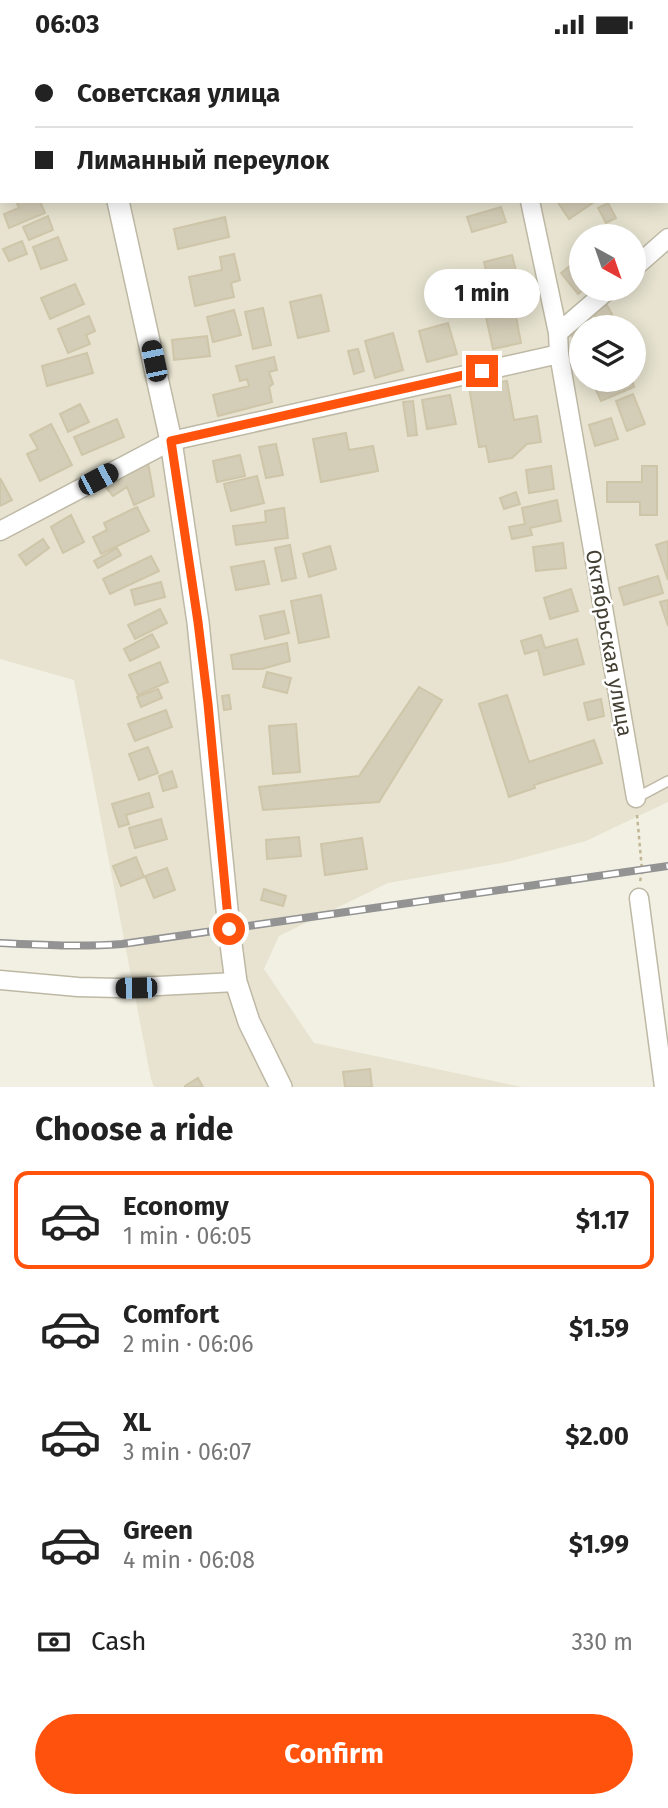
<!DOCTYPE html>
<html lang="en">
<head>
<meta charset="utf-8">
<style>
  :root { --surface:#fff; --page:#f6f6f6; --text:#222; --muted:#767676; --line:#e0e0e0; --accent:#ff520d }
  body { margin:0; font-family:"Fira Sans",sans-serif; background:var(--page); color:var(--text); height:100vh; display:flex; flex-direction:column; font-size:26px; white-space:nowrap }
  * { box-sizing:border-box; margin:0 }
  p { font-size:23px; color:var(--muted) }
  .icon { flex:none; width:38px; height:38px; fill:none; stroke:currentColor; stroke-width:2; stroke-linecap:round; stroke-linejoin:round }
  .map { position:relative; height:1038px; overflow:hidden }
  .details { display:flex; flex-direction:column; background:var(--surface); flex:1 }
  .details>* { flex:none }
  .banner { position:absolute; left:0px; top:0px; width:668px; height:154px; box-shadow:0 4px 18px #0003; display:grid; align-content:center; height:154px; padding:0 35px; background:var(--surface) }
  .needle { width:46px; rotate:140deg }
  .fabs { position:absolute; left:569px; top:175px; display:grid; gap:14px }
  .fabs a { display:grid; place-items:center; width:77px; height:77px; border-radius:50%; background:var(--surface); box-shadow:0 4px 18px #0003; font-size:35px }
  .end { position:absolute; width:32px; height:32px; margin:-16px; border:9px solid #ff520d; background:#fff; box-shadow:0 0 0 4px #fff }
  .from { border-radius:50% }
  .bubble { position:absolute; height:49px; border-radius:24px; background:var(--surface); box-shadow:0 4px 18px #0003; font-size:23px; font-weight:700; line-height:49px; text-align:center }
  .car { position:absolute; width:21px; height:42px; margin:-21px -10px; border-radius:9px; box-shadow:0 0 5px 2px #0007; background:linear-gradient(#222 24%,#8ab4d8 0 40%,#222 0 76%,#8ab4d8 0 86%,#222 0) }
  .banner b { display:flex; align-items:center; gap:24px; height:66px; font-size:26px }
  .banner b+b { border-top:2px solid var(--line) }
  .banner i { width:18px; height:18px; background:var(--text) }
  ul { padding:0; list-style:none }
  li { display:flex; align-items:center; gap:21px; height:98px; margin:0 14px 10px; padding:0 21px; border:4px solid transparent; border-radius:14px }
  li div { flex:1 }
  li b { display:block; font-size:26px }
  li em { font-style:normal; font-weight:700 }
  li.active { border-color:var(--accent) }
  li>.icon { width:63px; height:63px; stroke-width:1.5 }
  h2 { padding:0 35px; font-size:32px; line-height:84px }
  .pay { display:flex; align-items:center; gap:18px; height:77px; padding:0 35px; font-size:26px }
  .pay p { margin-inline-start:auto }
  .primary-button { display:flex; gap:14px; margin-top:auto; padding:14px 35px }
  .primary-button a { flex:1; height:80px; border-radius:42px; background:var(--accent); color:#fff; font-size:28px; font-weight:700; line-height:80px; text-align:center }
  .status { display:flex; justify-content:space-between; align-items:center; height:49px; padding:0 35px; background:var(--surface); direction:ltr }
  .status svg { height:19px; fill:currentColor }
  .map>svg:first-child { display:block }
  .residential { fill:#e7e3d0; fill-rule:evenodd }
  .building { fill:#d4cdb7; stroke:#cfc6aa; stroke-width:2 }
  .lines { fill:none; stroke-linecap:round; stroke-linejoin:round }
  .service-casing { stroke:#beb9a5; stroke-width:12 }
  .minor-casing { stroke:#beb9a5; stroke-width:21 }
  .tertiary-casing { stroke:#beb9a5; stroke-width:24 }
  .path { stroke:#c1b795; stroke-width:2.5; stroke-dasharray:3.5 3.5; stroke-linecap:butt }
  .service { stroke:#fff; stroke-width:9 }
  .minor { stroke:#fff; stroke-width:18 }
  .tertiary { stroke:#fff; stroke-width:21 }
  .rail-casing { stroke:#939393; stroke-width:8 }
  .rail { stroke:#fff; stroke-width:5; stroke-dasharray:16; stroke-linecap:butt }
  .route { stroke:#ff520d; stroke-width:9 }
  .labels { text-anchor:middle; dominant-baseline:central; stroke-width:5; stroke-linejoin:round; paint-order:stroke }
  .street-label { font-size:21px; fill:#444033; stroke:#fff }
</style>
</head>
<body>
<div class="status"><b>06:03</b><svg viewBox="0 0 49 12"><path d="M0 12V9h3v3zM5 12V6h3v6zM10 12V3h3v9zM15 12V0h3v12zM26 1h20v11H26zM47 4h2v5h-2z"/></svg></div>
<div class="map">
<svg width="668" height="1038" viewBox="0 0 668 1038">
  <rect width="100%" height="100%" fill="#f2f0e3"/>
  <path class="residential" d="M0,0H668V753L586,792L507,813L388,834L279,887L264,920L314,994L522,1038H154L151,1030L74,631L0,610ZM2,2H667V152H2ZM581,187H634V240H581ZM581,278H634V331H581Z"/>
  <path class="building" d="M16,152H40L45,164L9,179L4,165L19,159Z
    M557,152H593L594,153L569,170Z
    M608,154L616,169L606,174L598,159Z
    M501,158L506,173L472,183L467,168Z
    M48,167L53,181L29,191L23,178Z
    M225,168L229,188L178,200L174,180Z
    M58,188L67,211L41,220L33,198Z
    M22,192L27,205L9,212L3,200Z
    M234,205L240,231L231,234L234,248L195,257L189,228L222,221L220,208Z
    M512,206L518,230L490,237L484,213Z
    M578,211L581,215V240H584L578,245L561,224Z
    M75,235L84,255L50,270L41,249Z
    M321,246L329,282L298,289L290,253Z
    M607,256L614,269L600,276L593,263Z
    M263,259L271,296L253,300L245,263Z
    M234,261L241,286L213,293L207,268Z
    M515,262L521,294L493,300L486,268Z
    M89,267L95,282L86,286L90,295L68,304L58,280Z
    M448,274L457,305L427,313L419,282Z
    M581,279V300L576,301L571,282Z
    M393,284L403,321L375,329L365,292Z
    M207,287L210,307L174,311L172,291Z
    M358,300L364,322L354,325L348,302Z
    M87,304L93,324L47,337L42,317Z
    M274,308L277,321L269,323L273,335L269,338L272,353L218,367L213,346L249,337L247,330L240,332L236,317Z
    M595,331H632L634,338L601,352L592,332Z
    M507,332L514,371L537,367L541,393L527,395L512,409L489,413L486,397L479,398L469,338Z
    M633,345L645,375L627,382L616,352Z
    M450,346L456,375L427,380L422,351Z
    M413,352L417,386L408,387L403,353Z
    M80,355L89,373L68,383L60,365Z
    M611,369L618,390L595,397L589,376Z
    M117,370L124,388L82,406L74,388Z
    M51,375L72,416L40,432L27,405L38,400L30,386Z
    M346,384L349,401L373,397L378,422L321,433L313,390Z
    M276,395L283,426L266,429L259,398Z
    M240,406L245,427L217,433L213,412Z
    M147,408L154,447L134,456L127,438L113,447L103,435Z
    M551,417L554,440L529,444L526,421Z
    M642,417H657V466H640V453H607V433H642Z
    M257,427L264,454L231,462L224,435Z
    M0,429L12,451L0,457Z
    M516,443L520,455L504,460L500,449Z
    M557,451L561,472L530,479L532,486L512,490L509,478L525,475L522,459Z
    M137,458L149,482L101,505L93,488L107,481L104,474Z
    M284,459L288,489L236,496L233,477L266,473L265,462Z
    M71,466L84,493L63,504L51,478Z
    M43,490L49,499L26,516L19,506Z
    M668,492V531L656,496Z
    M563,494L566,519L536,522L533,498Z
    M290,496L296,529L282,532L275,499Z
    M330,497L336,520L309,528L303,505Z
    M117,499L121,506L98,519L94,512Z
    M151,507L159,522L110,545L103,530Z
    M264,512L269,535L236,541L231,518Z
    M658,527L663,544L624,556L619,539Z
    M161,533L165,548L135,556L131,541Z
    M571,540L578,562L550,570L544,549Z
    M321,546L329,588L299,594L291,552Z
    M668,551V577L660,553Z
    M160,560L167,574L135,590L128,576Z
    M284,562L289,584L265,590L260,567Z
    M152,585L159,598L130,612L124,600Z
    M541,586L545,599L577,590L584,615L544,626L538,601L525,605L521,592Z
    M287,594L290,612L262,620H233L231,606Z
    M160,613L168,633L138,646L129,626Z
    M267,623L291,629L287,644L263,638Z
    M419,638L442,651L379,753L263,761L259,738L359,727Z
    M158,640L162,649L141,658L137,648Z
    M229,646L231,660L224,661L222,647Z
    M507,646L529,713L594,691L602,714L534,736L535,739L509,748L479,655Z
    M601,650L604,667L588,671L584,654Z
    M166,661L172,678L135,692L128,675Z
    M296,675L300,723L273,725L269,677Z
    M148,698L158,724L139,731L129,705Z
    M172,722L177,738L163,742L159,727Z
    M149,744L153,758L126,766L129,775L119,778L112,755Z
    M161,770L167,790L135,799L129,779Z
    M299,788L301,807L267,810L266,791Z
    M362,789L367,820L325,826L321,795Z
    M136,808L144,828L121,837L113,817Z
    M167,819L175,841L154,849L145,827Z
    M264,840L286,847L283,857L261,851Z
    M370,1020L372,1038H345L343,1023Z
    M198,1029L203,1038H185V1037Z"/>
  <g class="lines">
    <defs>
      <path id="service" d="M636,749L668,732"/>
      <path id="minor" d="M24,0L25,2
        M499,0V2
        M530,152L558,284L559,305L636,749
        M634,219L668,189
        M558,284L609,240
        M0,482L171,392L559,305
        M639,849L664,1038
        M0,931L78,938L119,939L236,933"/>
      <path id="tertiary" d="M89,0L90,2
        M118,152L171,392L198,573L229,880L236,933L249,973L281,1038"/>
    </defs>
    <use href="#service" class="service-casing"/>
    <use href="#minor" class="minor-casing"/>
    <use href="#tertiary" class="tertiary-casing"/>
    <path class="path" d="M637,766L642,821L640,833"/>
    <use href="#service" class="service"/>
    <use href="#minor" class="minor"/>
    <use href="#tertiary" class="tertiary"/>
    <defs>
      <path id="rail" d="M0,894C41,896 81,898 122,895L668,817"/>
    </defs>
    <use href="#rail" class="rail-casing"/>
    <use href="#rail" class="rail"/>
  </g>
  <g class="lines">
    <path class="route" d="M229,880L208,655L198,573L171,392L482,322"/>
  </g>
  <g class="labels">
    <g class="street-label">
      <text transform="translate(609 594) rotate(80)">Октябрьская улица</text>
    </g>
  </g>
</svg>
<div class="fabs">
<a><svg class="needle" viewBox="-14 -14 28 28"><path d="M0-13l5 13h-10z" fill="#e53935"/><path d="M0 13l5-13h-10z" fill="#767676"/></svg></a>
<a><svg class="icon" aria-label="layers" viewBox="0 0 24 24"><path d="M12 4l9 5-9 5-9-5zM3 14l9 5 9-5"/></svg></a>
</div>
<i class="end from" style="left:229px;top:880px"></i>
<i class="end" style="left:482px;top:322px"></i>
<div class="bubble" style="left:424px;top:220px;width:116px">1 min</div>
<i class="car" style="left:154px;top:312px;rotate:348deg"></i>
<i class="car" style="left:98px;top:430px;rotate:62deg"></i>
<i class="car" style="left:136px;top:939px;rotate:269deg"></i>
<div class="banner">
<b><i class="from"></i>Советская улица</b>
<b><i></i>Лиманный переулок</b>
</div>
</div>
<section class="details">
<h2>Choose a ride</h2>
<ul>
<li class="active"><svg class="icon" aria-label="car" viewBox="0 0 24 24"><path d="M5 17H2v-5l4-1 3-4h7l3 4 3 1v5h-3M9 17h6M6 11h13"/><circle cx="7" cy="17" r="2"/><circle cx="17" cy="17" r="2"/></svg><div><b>Economy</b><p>1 min · 06:05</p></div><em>$1.17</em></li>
<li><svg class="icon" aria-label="car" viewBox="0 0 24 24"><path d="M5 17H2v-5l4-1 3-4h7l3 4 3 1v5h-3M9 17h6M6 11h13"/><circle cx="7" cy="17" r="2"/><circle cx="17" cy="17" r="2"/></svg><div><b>Comfort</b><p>2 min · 06:06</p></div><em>$1.59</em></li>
<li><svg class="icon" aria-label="car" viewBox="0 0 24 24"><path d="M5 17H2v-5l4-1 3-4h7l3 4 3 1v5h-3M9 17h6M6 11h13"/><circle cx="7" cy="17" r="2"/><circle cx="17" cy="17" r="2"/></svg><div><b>XL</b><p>3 min · 06:07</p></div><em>$2.00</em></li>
<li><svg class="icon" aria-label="car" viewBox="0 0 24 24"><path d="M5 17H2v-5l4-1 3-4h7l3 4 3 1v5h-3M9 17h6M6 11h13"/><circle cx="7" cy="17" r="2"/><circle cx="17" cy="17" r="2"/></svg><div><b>Green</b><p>4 min · 06:08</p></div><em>$1.99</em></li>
</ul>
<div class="pay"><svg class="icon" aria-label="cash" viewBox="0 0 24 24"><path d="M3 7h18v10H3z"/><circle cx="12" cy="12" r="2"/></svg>Cash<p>330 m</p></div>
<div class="primary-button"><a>Confirm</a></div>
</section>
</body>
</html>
